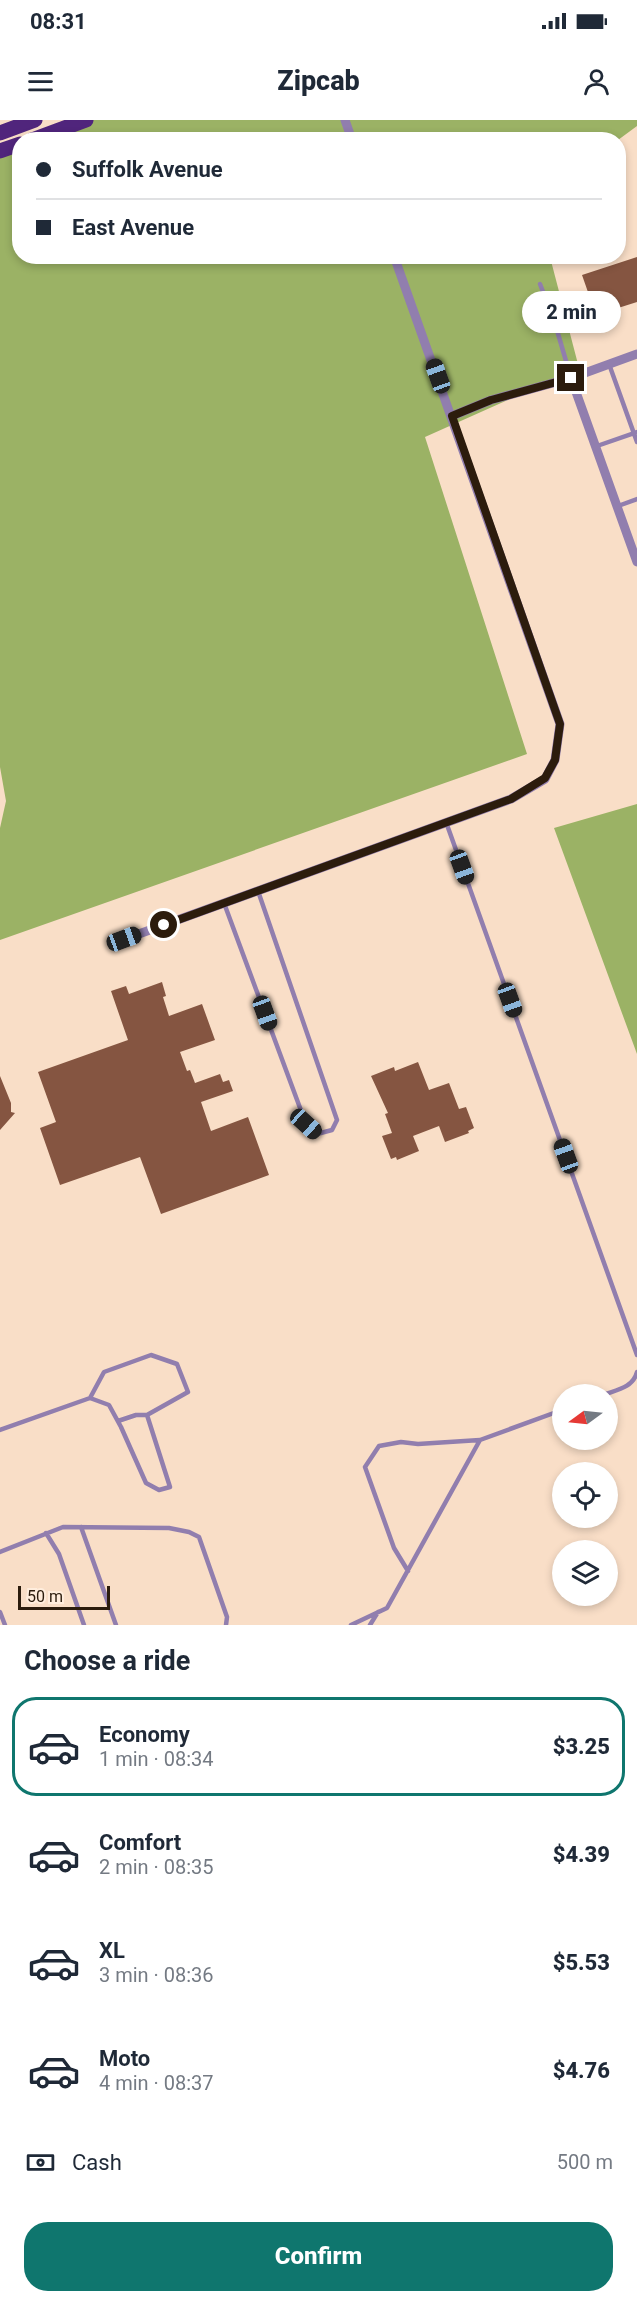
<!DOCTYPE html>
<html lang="en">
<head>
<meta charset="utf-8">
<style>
  :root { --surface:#fff; --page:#f6f6f7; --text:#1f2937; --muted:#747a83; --line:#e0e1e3; --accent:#0f766e }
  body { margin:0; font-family:Roboto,sans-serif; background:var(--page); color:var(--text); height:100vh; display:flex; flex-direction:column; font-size:22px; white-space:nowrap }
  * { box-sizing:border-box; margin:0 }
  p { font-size:20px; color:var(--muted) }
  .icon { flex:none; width:33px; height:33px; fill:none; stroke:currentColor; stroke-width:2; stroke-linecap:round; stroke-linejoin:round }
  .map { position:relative; height:1505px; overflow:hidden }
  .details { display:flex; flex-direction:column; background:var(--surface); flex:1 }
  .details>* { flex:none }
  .guide { position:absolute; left:12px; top:12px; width:614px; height:132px; border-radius:24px; box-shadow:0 3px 9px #0003; display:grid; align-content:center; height:132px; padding:0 24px; background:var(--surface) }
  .needle { width:39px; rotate:255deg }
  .fabs { position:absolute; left:552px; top:1264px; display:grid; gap:12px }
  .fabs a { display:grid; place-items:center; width:66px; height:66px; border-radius:50%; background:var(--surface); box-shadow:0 3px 9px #0003; font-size:30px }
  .scale { position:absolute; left:18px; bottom:15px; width:92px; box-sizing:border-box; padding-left:6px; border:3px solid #2c1c0d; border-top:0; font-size:16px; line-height:21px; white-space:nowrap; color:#2c1c0d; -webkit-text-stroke:4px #ffeddd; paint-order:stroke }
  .end { position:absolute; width:27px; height:27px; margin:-14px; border:8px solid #2c1c0d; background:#fff; box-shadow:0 0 0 3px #fff }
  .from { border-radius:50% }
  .bubble { position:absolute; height:42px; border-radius:21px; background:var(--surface); box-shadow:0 3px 9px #0003; font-size:20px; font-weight:800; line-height:42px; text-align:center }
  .car { position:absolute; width:18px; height:36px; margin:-18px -9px; border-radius:8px; box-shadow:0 0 4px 2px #0007; background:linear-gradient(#222 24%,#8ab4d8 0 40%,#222 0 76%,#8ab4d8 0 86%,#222 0) }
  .guide b { display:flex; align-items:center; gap:21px; height:57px; font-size:22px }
  .guide b+b { border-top:2px solid var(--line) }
  .guide i { width:15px; height:15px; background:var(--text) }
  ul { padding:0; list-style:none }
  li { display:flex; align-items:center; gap:18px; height:99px; margin:0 12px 9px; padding:0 12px; border:3px solid transparent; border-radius:24px }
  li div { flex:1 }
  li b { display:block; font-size:22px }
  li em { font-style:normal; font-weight:800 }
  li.current { border-color:var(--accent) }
  li>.icon { width:54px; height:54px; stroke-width:1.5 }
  h2 { padding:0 24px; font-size:27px; line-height:72px }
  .pay { display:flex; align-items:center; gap:15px; height:66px; padding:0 24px; font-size:22px }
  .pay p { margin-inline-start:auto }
  .cta { display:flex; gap:12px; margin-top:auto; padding:12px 24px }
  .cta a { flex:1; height:69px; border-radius:24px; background:var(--accent); color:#fff; font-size:24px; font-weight:800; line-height:69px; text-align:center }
  .status { display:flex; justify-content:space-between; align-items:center; height:42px; padding:0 30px; background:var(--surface); direction:ltr }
  .status svg { height:16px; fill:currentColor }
  header { display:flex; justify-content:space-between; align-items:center; height:78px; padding:0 24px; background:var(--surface); font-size:27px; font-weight:800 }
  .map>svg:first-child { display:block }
  .forest { fill:#9bb265 }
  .building { fill:#855541 }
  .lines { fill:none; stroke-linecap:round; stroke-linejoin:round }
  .service { stroke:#917eae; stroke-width:4.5 }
  .minor { stroke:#917eae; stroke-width:9 }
  .primary { stroke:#50257c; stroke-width:15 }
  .route { stroke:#2c1c0d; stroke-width:8 }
</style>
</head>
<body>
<div class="status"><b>08:31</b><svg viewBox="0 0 49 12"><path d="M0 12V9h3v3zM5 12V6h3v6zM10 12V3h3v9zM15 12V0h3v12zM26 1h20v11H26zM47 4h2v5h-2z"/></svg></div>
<header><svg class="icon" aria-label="menu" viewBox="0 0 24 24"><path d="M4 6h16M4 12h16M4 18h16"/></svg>Zipcab<svg class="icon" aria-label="person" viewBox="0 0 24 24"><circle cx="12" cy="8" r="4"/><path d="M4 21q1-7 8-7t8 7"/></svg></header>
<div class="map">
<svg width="637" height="1505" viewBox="0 0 637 1505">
  <rect width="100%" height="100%" fill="#f9dec7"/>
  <path class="forest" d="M86,0H637V6L618,20H32Z
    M19,24L20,136L550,137L579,248L425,317L527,634L0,820V708L6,681L0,647V31Z
    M637,684V934L554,708Z"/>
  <path class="building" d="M637,137V182L596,195L582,155Z
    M162,862L166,876L163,877L169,896L202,884L215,920L180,932L187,951L190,950L195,963L220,954L223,962L229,960L233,971L201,982L211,1011L248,997L269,1055L161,1094L140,1037L60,1065L40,1008L56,1002L38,952L128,920L111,871L126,866L129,874Z
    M418,942L429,970L449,963L459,989L466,987L474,1008L468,1011L469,1013L445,1022L439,1006L413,1016L419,1031L397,1040L396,1037L391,1039L382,1016L392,1013L385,994L388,993L371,956L394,947L395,951Z
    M0,956L11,983V992L15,993L0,1010Z"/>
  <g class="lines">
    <path class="service" d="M540,164L554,200L571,258
      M609,244L637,322
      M597,326L637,312
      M618,386L637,379
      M446,702L637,1235
      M224,783L306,1004L317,1014L332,1010L337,1000L258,771
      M603,1275C616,1270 633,1268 637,1252
      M90,1278L104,1252L151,1235L177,1244L188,1272L147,1295
      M0,1310L90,1278L109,1285L121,1307L146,1363L159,1370L170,1367L147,1295H136L118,1301
      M81,1407L116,1505
      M46,1413L59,1434L84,1505
      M0,1432L63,1407L169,1408L189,1412L199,1417L227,1497L226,1505
      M408,1451L394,1428L365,1347L379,1326L401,1322L418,1324L480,1320
      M0,1492L5,1505
      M351,1505L387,1488L480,1320L562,1290
      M370,1505L378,1492"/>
    <path class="minor" d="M345,0L352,20
      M571,258L637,442
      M452,296L491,280L571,258L637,234
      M125,819L511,679L545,659L555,640L560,604L394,136"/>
    <path class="primary" d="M0,13L35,0
      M32,20L86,0
      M0,31L20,24"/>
  </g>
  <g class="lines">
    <path class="route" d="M164,805L511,679L545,658L555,640L560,604L452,296L491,280L571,258"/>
  </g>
</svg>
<div class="fabs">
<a><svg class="needle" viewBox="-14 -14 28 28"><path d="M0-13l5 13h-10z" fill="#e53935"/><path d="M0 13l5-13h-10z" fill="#747a83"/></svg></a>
<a><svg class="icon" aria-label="locate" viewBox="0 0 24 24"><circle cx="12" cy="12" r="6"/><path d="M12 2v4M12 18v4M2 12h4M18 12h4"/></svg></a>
<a><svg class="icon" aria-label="layers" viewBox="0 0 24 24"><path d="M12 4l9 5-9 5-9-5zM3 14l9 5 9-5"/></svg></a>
</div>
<div class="scale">50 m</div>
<i class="end from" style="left:164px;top:805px"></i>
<i class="end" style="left:571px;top:258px"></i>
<div class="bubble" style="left:522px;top:171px;width:99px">2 min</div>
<i class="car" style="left:438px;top:256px;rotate:340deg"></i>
<i class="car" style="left:462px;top:747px;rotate:160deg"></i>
<i class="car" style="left:124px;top:819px;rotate:70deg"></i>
<i class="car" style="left:510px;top:880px;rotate:160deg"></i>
<i class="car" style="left:265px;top:893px;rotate:160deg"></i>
<i class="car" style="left:306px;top:1004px;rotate:132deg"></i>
<i class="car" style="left:566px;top:1036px;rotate:340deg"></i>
<div class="guide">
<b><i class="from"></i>Suffolk Avenue</b>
<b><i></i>East Avenue</b>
</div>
</div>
<section class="details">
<h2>Choose a ride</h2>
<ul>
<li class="current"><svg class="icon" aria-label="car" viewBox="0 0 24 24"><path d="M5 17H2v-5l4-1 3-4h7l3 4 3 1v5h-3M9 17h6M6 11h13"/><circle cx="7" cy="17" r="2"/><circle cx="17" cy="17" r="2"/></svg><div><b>Economy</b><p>1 min · 08:34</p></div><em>$3.25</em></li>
<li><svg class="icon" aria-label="car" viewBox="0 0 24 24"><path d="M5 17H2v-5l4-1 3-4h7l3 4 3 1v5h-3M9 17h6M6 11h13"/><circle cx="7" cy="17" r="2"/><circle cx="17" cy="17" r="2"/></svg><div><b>Comfort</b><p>2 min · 08:35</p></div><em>$4.39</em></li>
<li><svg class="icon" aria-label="car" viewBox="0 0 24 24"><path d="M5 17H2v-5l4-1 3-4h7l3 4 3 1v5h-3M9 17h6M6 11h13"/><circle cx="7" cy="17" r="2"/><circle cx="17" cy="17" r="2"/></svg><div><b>XL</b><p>3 min · 08:36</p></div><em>$5.53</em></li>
<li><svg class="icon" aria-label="car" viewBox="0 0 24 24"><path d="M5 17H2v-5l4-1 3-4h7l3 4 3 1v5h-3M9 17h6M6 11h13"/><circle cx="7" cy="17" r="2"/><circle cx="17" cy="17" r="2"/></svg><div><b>Moto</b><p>4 min · 08:37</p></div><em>$4.76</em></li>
</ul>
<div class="pay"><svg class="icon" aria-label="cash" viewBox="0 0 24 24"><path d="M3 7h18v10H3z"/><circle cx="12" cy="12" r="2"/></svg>Cash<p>500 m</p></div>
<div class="cta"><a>Confirm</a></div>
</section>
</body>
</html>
